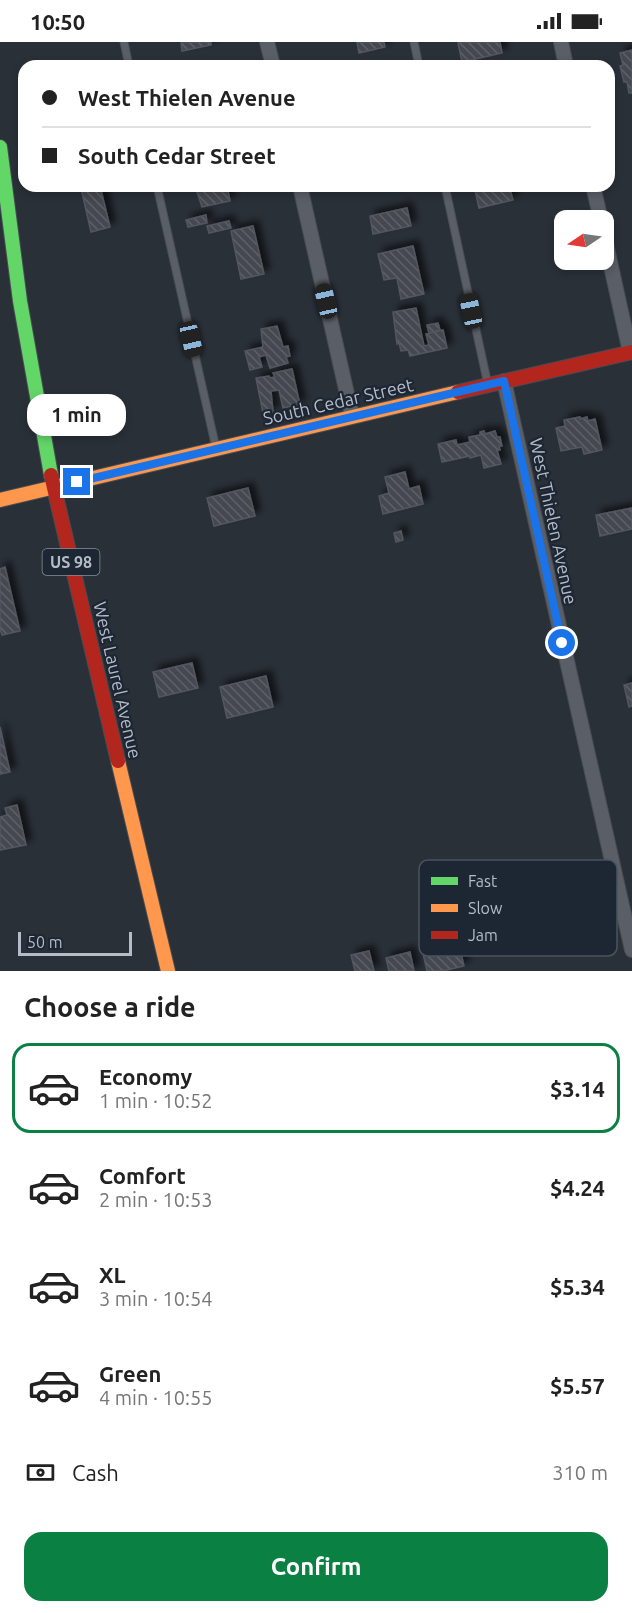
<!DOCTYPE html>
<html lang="en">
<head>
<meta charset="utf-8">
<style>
  :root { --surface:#fff; --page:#f2f2f2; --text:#222; --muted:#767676; --line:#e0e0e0; --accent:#0b8043 }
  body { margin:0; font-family:Ubuntu,sans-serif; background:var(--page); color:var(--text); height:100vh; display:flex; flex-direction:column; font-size:22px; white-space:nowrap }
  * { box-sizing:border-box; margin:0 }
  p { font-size:20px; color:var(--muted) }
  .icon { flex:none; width:33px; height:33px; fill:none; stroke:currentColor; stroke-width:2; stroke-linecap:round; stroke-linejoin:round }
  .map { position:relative; height:929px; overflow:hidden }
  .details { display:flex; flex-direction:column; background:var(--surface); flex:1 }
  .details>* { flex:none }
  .guide { position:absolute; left:18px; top:18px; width:597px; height:132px; border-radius:18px; box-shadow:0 3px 9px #0003; display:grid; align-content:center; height:132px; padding:0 24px; background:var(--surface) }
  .needle { width:39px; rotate:257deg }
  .controls { position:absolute; left:554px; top:168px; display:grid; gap:12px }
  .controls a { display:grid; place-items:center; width:60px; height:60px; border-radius:12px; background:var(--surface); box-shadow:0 3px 9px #0003; font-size:30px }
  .scale { position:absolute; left:18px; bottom:15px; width:114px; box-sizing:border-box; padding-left:6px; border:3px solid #b4bcc9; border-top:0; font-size:16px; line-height:21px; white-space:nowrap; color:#b4bcc9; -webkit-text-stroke:4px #1d2633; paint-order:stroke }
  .end { position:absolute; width:27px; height:27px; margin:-14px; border:8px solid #1a73e8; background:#fff; box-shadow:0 0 0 3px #fff }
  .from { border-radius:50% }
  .bubble { position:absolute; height:42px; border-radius:18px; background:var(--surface); box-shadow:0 3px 9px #0003; font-size:20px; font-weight:700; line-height:42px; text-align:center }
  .car { position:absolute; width:18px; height:36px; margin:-18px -9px; border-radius:8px; box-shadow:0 0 4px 2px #0007; background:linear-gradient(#222 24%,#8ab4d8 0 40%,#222 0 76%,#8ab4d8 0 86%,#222 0) }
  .guide b { display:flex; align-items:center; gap:21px; height:57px; font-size:22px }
  .guide b+b { border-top:2px solid var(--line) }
  .guide i { width:15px; height:15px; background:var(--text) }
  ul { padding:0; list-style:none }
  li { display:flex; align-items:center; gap:18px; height:90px; margin:0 12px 9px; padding:0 12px; border:3px solid transparent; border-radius:18px }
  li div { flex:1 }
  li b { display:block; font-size:22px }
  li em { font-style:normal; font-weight:700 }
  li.current { border-color:var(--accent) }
  li>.icon { width:54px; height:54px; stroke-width:1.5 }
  h2 { padding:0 24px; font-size:27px; line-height:72px }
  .pay { display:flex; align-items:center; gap:15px; height:66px; padding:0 24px; font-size:22px }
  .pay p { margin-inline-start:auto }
  .primary-button { display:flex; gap:12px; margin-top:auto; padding:12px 24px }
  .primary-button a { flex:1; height:69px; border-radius:18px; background:var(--accent); color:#fff; font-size:24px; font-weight:700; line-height:69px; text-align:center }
  .status { display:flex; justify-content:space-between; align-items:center; height:42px; padding:0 30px; background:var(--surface); direction:ltr }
  .status svg { height:16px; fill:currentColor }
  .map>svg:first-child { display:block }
  .building { fill:url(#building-back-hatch); stroke:#52575f; stroke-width:1.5; filter:url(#shadow) }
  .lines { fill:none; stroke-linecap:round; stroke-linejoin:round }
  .lane-casing { stroke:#484c53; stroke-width:9 }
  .street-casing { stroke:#484c53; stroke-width:16 }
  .fast-casing { stroke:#484c53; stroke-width:16 }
  .slow-casing { stroke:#484c53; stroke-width:16 }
  .jam-casing { stroke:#484c53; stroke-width:16 }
  .lane { stroke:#5a5e66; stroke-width:7 }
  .street { stroke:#5a5e66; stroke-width:14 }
  .fast { stroke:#63d668; stroke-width:14 }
  .slow { stroke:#ff974d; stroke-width:14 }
  .jam { stroke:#b3261e; stroke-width:14 }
  .route { stroke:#1a73e8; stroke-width:8 }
  .labels { text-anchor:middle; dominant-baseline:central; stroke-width:4.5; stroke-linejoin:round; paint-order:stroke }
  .shield { fill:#1d2633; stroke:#878f9c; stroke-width:1.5 }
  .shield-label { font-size:16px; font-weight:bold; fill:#b4bcc9 }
  .street-label { font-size:18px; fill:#b4bcc9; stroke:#1d2633 }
  .key { fill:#1d2633; stroke:#4a5360; stroke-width:1.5 }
  .key-label { font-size:16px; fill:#b4bcc9 }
</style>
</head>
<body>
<div class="status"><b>10:50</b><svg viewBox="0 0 49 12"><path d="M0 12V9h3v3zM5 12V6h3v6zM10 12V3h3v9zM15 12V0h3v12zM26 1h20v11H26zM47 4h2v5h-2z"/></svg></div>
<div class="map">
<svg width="632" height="929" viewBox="0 0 632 929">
  <defs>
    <pattern id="building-back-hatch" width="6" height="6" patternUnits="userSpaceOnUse" patternTransform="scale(1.5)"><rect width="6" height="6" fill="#444950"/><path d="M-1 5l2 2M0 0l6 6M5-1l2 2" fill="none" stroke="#5d6168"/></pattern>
    <filter id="shadow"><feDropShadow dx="5.5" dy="-5.5" stdDeviation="3" flood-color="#0009"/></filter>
  </defs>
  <rect width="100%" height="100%" fill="#2a3038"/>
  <path class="building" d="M181,0H211V3L182,9Z
    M357,0H384L385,5L359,11Z
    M462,0H500L502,11L462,20L458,1Z
    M632,8V51H629L627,40H624L620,24L623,23L620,11Z
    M77,144H100L110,185L91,190L81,146L78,147Z
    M195,144H227L230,159L202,165Z
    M364,144H385L365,148Z
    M474,144H509L513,158L479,166Z
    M407,166L411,184L373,192L370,174Z
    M206,173L207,181L188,185L186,178Z
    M229,179L231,186L209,191L207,184Z
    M253,184L264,232L241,237L231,189Z
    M413,204L424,252L401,257L397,236L384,238L378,212Z
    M416,266L424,304L429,303L426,292L443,288L447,306L410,314L408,308L401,309L399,301L397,302L393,270Z
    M438,281L440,288L429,291L427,283Z
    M277,284L283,305L288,304L290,314L286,315L288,321L270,326L266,313L259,315L262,325L250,328L245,309L263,305L261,287Z
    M292,327L300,363L283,366L279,348L271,349L273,370L263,371L256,336L269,334L270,336L275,335L273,331Z
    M580,375V377L587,375L588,379L595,377L602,408L584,412L582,405L561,409L556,386L565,384L564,378Z
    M484,389L485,392L495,389L497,395H500L502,404H499L500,408H497L501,422L484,426L481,413L470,416V414L442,420L438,402L456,398L457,403L470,400L469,395L480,393V390Z
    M405,430L409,447L419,444L423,462L383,472L379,454L389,451L385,435Z
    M248,446L255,474L214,484L207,456Z
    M632,466V487L600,494L596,473Z
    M401,489L403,498L396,500L394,491Z
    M5,525L20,589L2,593L0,587V527Z
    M192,621L198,646L159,655L153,630Z
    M266,634L273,665L227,676L220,645Z
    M632,641V664L629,665L624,643Z
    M0,685L10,730L0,732Z
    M17,763L26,803L0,808V775L7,773L5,766Z
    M446,872L453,904L459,903L464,924L443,929H427L423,911L436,909L429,876Z
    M369,909L374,929H355L351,913Z
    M410,910L414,929H389L386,916Z"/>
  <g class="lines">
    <defs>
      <path id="lane" d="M124,0L129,24
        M414,0L419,24
        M157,144L216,406
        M445,144L488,343"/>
      <path id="street" d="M267,0L273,24
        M561,0L566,24
        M300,144L352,374
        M593,144L601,178
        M603,188L630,310
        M504,339L632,908"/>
      <path id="fast" d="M0,105L20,259L51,433"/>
      <path id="slow" d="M0,458L458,350
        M118,719L168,929"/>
      <path id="jam" d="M458,350L632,310
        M51,433L118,719"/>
    </defs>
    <use href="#lane" class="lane-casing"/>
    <use href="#street" class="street-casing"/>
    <use href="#fast" class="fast-casing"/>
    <use href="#slow" class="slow-casing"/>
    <use href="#jam" class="jam-casing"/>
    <use href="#lane" class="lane"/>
    <use href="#street" class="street"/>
    <use href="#fast" class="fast"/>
    <use href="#slow" class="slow"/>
    <use href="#jam" class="jam"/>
  </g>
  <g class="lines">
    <path class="route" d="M77,440L504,339L562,601"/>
  </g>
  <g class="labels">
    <rect class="shield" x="42.5" y="507" width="57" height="26" rx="4.5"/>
    <g class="shield-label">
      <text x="71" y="520">US 98</text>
    </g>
    <g class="street-label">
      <text transform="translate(338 359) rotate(-13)">South Cedar Street</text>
      <text transform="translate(554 479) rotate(78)">West Thielen Avenue</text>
      <text transform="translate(118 638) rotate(77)">West Laurel Avenue</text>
    </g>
  </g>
  <rect x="419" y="818" width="198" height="96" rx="9" class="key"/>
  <rect x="431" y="835" width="27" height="8" fill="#63d668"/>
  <rect x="431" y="862" width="27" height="8" fill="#ff974d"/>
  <rect x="431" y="889" width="27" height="8" fill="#b3261e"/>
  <g class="key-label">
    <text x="468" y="845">Fast</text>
    <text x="468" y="872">Slow</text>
    <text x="468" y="899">Jam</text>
  </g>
</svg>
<div class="controls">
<a><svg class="needle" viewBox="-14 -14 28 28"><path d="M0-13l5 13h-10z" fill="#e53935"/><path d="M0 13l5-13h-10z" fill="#767676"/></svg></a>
</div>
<div class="scale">50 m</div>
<i class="end from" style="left:562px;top:601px"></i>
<i class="end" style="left:77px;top:440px"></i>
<div class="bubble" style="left:27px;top:352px;width:99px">1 min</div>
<i class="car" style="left:326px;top:259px;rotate:347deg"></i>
<i class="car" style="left:471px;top:269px;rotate:348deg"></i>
<i class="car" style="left:191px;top:297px;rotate:167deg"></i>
<div class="guide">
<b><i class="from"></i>West Thielen Avenue</b>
<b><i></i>South Cedar Street</b>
</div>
</div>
<section class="details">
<h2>Choose a ride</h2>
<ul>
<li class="current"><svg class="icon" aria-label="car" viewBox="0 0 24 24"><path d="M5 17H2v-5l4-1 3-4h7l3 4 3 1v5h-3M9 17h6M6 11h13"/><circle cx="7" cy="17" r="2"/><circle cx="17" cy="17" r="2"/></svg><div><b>Economy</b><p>1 min · 10:52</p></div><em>$3.14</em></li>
<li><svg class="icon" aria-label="car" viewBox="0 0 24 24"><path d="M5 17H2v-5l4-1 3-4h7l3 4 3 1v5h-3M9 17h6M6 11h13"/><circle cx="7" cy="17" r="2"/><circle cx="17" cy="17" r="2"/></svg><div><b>Comfort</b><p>2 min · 10:53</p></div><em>$4.24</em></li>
<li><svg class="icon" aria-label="car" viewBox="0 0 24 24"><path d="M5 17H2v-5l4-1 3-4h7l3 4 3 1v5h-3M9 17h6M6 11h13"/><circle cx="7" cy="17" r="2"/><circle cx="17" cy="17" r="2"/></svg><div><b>XL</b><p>3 min · 10:54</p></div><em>$5.34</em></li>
<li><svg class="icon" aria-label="car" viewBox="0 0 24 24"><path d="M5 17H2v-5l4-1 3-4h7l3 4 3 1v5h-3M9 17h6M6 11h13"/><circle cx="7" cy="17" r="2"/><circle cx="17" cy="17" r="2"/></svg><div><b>Green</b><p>4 min · 10:55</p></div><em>$5.57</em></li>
</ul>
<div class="pay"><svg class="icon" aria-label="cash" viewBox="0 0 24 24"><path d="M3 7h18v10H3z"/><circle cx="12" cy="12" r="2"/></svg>Cash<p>310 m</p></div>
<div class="primary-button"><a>Confirm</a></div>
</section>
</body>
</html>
